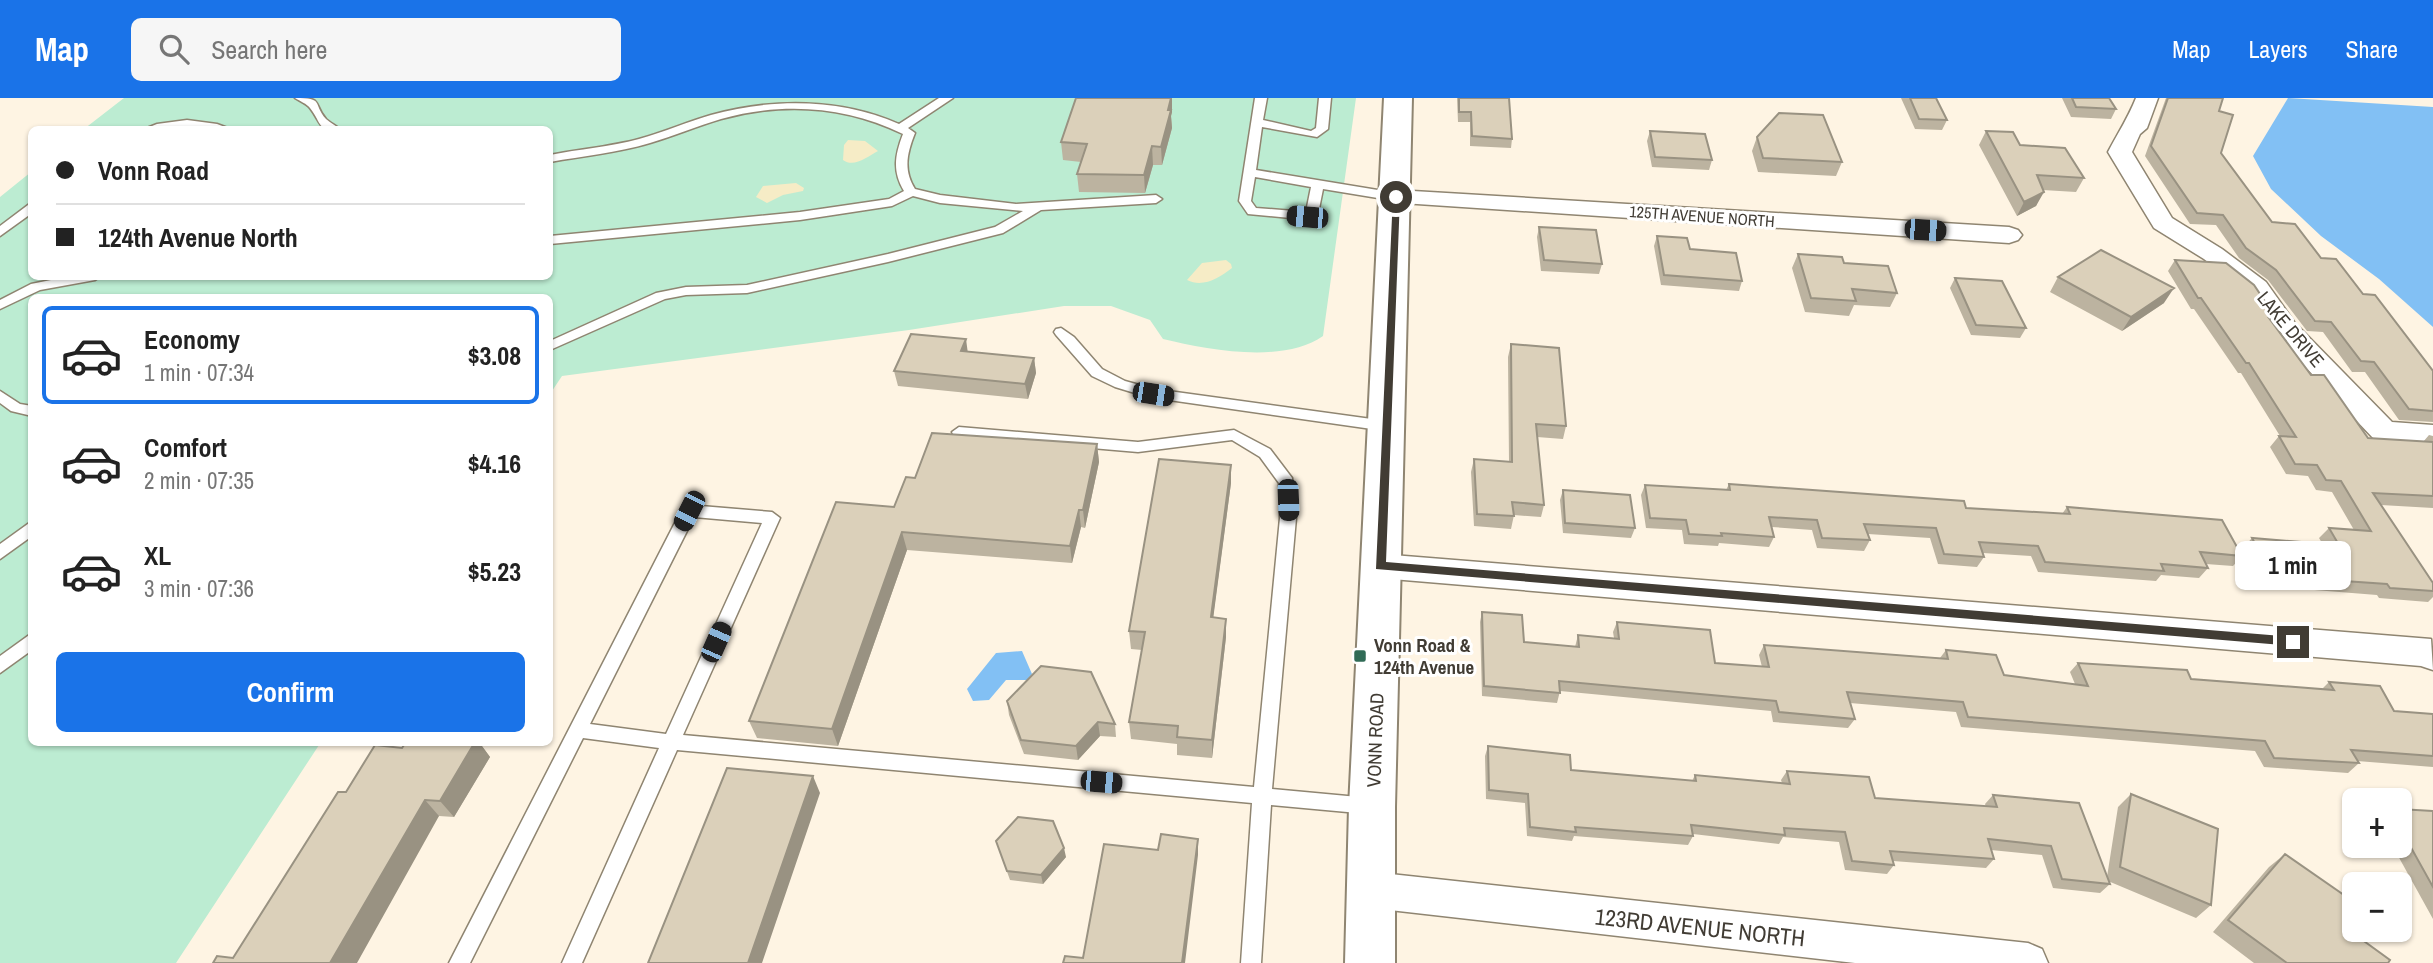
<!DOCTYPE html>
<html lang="en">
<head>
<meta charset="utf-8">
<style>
  :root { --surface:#fff; --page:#f6f6f6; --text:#222; --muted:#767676; --line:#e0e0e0; --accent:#1a73e8 }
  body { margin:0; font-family:"Archivo Narrow",sans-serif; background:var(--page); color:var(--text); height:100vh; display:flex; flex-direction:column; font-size:26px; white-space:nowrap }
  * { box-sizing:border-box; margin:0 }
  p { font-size:23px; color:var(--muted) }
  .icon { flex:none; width:38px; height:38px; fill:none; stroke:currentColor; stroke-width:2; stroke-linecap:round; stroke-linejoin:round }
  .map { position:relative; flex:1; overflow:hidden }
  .sheet { position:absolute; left:28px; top:196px; width:525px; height:452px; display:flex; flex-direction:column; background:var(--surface); border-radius:10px; box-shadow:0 2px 5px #0004 }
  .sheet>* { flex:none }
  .guide { position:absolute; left:28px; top:28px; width:525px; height:154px; border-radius:10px; box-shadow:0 2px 5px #0004; display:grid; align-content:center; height:154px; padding:0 28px; background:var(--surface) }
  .controls { position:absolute; left:2342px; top:690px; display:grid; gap:14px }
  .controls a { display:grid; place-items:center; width:70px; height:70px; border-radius:10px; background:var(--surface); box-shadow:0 2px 5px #0004; font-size:35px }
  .end { position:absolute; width:32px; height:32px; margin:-16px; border:9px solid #413c34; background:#fff; box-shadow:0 0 0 4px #fff }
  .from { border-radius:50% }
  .bubble { position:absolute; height:49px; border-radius:10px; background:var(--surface); box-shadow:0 2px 5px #0004; font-size:23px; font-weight:700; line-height:49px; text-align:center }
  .car { position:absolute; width:21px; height:42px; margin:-21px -10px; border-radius:9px; box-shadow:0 0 5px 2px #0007; background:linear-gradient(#222 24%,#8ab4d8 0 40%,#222 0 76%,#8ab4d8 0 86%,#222 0) }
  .guide b { display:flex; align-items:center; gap:24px; height:66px; font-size:26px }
  .guide b+b { border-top:2px solid var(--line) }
  .guide i { width:18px; height:18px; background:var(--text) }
  ul { padding:12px 0 0; list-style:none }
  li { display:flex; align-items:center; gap:21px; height:98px; margin:0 14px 10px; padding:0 14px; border:4px solid transparent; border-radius:10px }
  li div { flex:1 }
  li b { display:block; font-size:26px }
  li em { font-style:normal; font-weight:700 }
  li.on { border-color:var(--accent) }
  li>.icon { width:63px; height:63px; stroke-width:1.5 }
  .action { display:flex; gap:14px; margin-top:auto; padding:14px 28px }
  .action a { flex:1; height:80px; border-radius:10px; background:var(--accent); color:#fff; font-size:28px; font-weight:700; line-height:80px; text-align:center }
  header { display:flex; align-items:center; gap:42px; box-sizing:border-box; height:98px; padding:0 35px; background:var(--accent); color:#fff }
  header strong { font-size:33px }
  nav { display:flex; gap:38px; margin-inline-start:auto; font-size:24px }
  .search { width:490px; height:63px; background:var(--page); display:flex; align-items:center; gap:18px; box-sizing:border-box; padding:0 24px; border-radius:10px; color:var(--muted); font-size:26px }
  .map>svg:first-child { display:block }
  .green { fill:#bcecd2 }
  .sand { fill:#f6ecc6 }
  .water { fill:#82c0f4 }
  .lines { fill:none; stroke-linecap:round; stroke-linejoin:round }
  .service-casing { stroke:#8f8571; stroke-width:3 }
  .minor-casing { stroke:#8f8571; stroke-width:3 }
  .tertiary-casing { stroke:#8f8571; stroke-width:4 }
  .service { fill:#fff; fill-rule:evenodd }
  .minor { fill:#fff; fill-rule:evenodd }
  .tertiary { fill:#fff; fill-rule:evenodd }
  .wall { fill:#bcb3a0 }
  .shaded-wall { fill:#999282 }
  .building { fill:#dbd0ba; stroke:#999282; stroke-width:2 }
  .route { fill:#413c34 }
  .poi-dot { fill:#306b56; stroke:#fff; stroke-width:2.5 }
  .labels { text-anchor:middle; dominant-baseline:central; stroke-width:6; stroke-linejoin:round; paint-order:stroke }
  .far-street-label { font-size:16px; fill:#413c34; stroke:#fff }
  .street-label { font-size:19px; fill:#413c34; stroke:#fff }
  .poi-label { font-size:19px; font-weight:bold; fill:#413c34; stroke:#fff; text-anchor:start }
  .near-street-label { font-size:23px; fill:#413c34; stroke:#fff }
</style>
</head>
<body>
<header>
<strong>Map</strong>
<div class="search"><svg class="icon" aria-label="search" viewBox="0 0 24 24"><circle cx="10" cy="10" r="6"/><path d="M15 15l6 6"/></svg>Search here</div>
<nav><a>Map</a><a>Layers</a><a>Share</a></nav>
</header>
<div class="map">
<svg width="2433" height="865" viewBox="0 0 2433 865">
  <rect width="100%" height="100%" fill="#fef4e3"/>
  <path class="green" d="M124,0H1356L1323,238C1284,266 1208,252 1163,241L1150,222L1111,208H1064L909,232L562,278L550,296V200H32V644H321L176,865H0V99L31,74L32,178H550V32L84,31Z"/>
  <path class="sand" d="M848,42L865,43L878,53C867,59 854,70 843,62L844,47Z
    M796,85L804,90L803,93L783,97L767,105L756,99L763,88Z
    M1226,162L1231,166L1232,170C1219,180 1203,190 1187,182L1202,165Z"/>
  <path class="water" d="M2288,0L2433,9V229L2379,181L2321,138L2271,91L2253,58Z
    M1022,553L1032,576L1027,582H1006L989,602L973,603L967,591L996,555Z"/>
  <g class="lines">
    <defs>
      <path id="service" d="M295,0C325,0 312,5 326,21C330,25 337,28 341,32C316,32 323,27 310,10C307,6 300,3 295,0Z
        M939,0H953L908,30L915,35C907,55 903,72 915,91L940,97L1016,106L1156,97L1162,101L1156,105L1041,112L1003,135L888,164L747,195L686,197L665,201L550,252V243L656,195L686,189L747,187L888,156L995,129L1023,113L940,105L913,98L892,108L800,122L550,146V138L800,114L889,101L904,93C892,73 895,57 903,36C845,8 783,4 721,21C697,28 674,38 650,45C617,55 583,58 550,64V57C579,51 610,49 639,41C664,34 687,24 711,17C772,0 841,0 899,26Z
        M1255,0H1267L1263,22L1311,33L1316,30L1319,0H1331L1328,31L1317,39L1262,29L1256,72L1396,95L1402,99L1396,103L1323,91L1318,116L1311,122L1248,116L1239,103ZM1255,79L1311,89L1306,114L1256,110L1251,103Z
        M187,22L217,26L233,32L187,29L142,32L157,26Z
        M32,104V115L0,138V128Z
        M71,178H101L95,182L40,192L0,211V202L31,186Z
        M1061,230L1074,239L1102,271L1125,283L1154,291L1386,323L1393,328L1386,333L1148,299L1115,289L1092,278L1056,237L1054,234L1056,231Z
        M0,293L20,306L32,308V318L11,313L0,305Z
        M959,329L1138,344L1234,332L1270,351L1292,380L1296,420L1272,691L1369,700L1376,702L1378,708L1376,714L1369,716L1271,707L1261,865H1241L1252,705L677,652L582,865H562L659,650L583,640L470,865H449L681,413L689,407L772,414L780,420L683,637L1254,689L1280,420L1279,385L1260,359L1232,342L1138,354L954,338L952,334ZM694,419L762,425L666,636L590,626Z
        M32,423V438L0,461V446Z
        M32,535V552L0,575V558Z"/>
      <path id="minor" d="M2136,0H2158L2147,30L2140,36L2132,54L2172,120L2222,151L2266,184L2295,225L2392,324L2433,327V347L2374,341L2275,237L2248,196L2204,161L2154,130L2108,54C2118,35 2128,20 2136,0Z
        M1396,92L2009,129L2018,132L2022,137L2018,142L2009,145L1387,104L1384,99L1387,94Z
        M1380,456L2431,541L2433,572L2421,568L1380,480L1369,477L1364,468L1369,459Z
        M1372,774L2028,845L2042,851L2048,865H1855L1372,810L1358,805L1352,792L1358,779Z"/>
      <path id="tertiary" d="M1384,0H1412L1395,709V865H1345L1349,709Z"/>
    </defs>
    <use href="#service" class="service-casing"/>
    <use href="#minor" class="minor-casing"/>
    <use href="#tertiary" class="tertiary-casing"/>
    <use href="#service" class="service"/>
    <use href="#minor" class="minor"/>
    <use href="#tertiary" class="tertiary"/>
  </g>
  <path class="wall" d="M1457,0H1509L1512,41L1511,50L1470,48V24H1458Z
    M1901,0H1936L1947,22L1942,32L1915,31Z
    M2062,0H2109L2116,11L2111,21L2071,19Z
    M2166,0H2223L2219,13L2221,55L2272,124L2321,160L2363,196L2433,273V324L2399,322L2365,274H2352L2323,234L2307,233L2268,182L2239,160L2216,127L2190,126L2145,58Z
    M1172,14L1171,18L1172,30L1162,67H1153L1145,95L1079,94L1077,76L1081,64L1063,62L1061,44Z
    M1650,33L1712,62L1709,72L1652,69L1647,43Z
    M1986,33L2020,47L2084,80L2076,94L2043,92L2036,108L2017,118L1979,47Z
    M1757,39L1842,64L1836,78L1758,74L1752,53Z
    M1539,129L1602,166L1599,176L1541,173L1537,139Z
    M1657,138L1690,151L1742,183L1739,193L1661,187L1654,148Z
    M1798,156L1844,165L1897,195L1890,209L1854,207L1849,218L1805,214L1792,170Z
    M2175,162L2276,220L2273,224L2311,277L2368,340L2423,344L2429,337L2433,338V410L2381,407L2433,493V499L2428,504L2379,500L2377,497L2263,488L2242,451L2252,440L2322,445L2319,440L2329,430L2354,432L2332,394L2316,392L2308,378L2286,376L2270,349L2279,338H2280L2241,275H2238L2194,211H2191L2168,173Z
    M2058,179L2164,205L2122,233L2050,194Z
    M1955,180L2026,230L2020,240L1971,237L1950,190Z
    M1511,246L1566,328L1563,341L1537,339L1544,407L1541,419L1514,417L1511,431L1474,428L1471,374L1474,361L1509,364L1508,259Z
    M968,254L1034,260L1036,275L1028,301L898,288L894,273Z
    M1097,346L1099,364L1085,430L1081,429L1072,465L907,452L838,648L757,640L749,623L915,380Z
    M1231,367V385L1213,519L1226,539L1212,660L1177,657V646L1131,641L1129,624L1142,552L1131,551L1129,533Z
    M1729,386L1966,410L2062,416L2067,409L2242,458L2233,468L2206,466L2208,470L2199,480L2161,477L2156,483L2038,474L2031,458L1983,455L1984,459L1977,469L1938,466L1930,440L1868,436L1870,442L1864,453L1817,450L1812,432L1772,429L1774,439L1769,449L1719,445L1718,448L1684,446L1682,432L1646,430L1641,397L1645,387L1726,392Z
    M1563,392L1635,430L1631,440L1563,435L1560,402Z
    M1482,514L1524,544L1575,549L1578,537L1614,540L1613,534L1617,524L1715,565L1762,569L1759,557L1764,547L1940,560L1946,552L2004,577L2075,586L2070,574L2078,565L2191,581L2322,591L2329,584L2394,613L2433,616V669L2357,663L2359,665L2348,675L2264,669L2255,653L1961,629L1956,614L1850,605L1855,621L1848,630L1773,624L1771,613L1560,593L1557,605L1482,598L1480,524Z
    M1007,603L1115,626L1116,639L1100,638L1078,662L1024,656L1009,617Z
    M406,644H479L490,659L454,719L439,718L233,860L346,694L402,650Z
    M1488,648L1571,672L1692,683L1695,677L1782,685L1781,682L1787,673L1875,700L1986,709L1985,706L1993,697L2107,779L2118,709L2131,696L2211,807L2196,820L2108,783L2110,786L2100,795L2053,790L2042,757L1991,752L1994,761L1986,770L1893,763L1894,767L1887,776L1845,772L1839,744L1783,739L1779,746L1693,736V738L1688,747L1574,738L1572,743L1527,738L1525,705L1486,701L1485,658Z
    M2399,711L2433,713V821L2392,747H2399Z
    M996,743L1066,759L1043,786L1010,782Z
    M2285,756L2357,838L2388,865H2254L2213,834L2269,769Z"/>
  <path class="shaded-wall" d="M1171,0H1172V14L1171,18L1172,30L1162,67L1161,49Z
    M1152,48L1153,67L1145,95L1144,77Z
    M2044,94L2036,108L2017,118L2024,104Z
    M2174,190L2164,205L2122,233L2131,219Z
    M966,241L968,256L961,253Z
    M1034,260L1036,275L1028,301L1025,286Z
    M1097,346L1099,364L1085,430L1083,412Z
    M1231,367V385L1211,537V519Z
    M1079,412L1081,429L1072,465L1070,448Z
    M902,434L907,452L838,648L832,631Z
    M1226,521V539L1212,660V642Z
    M1098,624L1100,638L1078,662L1076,648Z
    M475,644H479L490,659L454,719L440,703Z
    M813,678L820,695L762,865H748Z
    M425,702L439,718L357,865H330Z
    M1198,741V757L1185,865H1182Z
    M1064,750L1066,759L1043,786L1041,777Z"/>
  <path class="building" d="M1076,0H1171L1168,12H1171L1161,49L1152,48L1144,77L1077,76L1087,46L1061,44Z
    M1459,0H1509L1512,41L1472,38L1471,14H1459Z
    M1910,0H1936L1947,22L1919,21Z
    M2072,0H2109L2116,11L2076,9Z
    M2168,0H2223L2219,13L2233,17L2221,55L2272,124L2295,126L2321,160L2336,161L2363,196L2375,197L2433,273V313L2409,311L2374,264L2361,263L2331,224L2315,223L2276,172L2246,150L2223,117L2197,115L2151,48Z
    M1779,15L1823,17L1842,64L1763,60L1757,39Z
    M1650,33L1705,36L1712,62L1655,59Z
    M1986,33L2013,34L2020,47L2065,50L2084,80L2037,77L2044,94L2024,104Z
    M1539,129L1596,132L1602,166L1544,162Z
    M1657,138L1687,140L1690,151L1736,155L1742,183L1664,177Z
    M2101,152L2174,190L2131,219L2058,179Z
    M1798,156L1842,159L1844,165L1888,168L1897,195L1852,191L1856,203L1811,200Z
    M2175,162L2226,165L2254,187L2276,220H2269L2311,277H2324L2368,340L2433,344V398L2373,395L2433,485V493L2390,490L2387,486L2273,478L2252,440L2339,447L2329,430L2371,433L2341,383L2326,382L2317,367L2295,366L2279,338L2296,339L2249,265H2246L2201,200H2198Z
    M1955,180L2002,183L2026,230L1976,227Z
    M911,236L966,241L961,253L1034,260L1025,286L894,273Z
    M1511,246L1559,250L1566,328L1536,326L1544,407L1512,404L1514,418L1477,416L1474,361L1512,364Z
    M932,335L1097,346L1083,412H1079L1070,448L902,434L832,631L749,623L836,404L894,409L906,379L915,380Z
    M1159,361L1231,367L1211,519L1226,521L1212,642L1177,639L1178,628L1129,624L1145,534L1129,533Z
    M1729,386L1964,403L1966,410L2070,416L2067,409L2222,422L2242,458L2200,454L2208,470L2161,466L2164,473L2045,464L2038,448L1979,444L1984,459L1944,456L1936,430L1864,426L1870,442L1822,440L1817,422L1769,419L1774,439L1721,435L1722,438L1689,436L1686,422L1650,420L1645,387L1730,392Z
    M1563,392L1630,397L1635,430L1565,425Z
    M1482,514L1522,517L1524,544L1579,549L1578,537L1619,541L1617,524L1710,532L1715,565L1769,569L1764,547L1948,561L1946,552L1996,557L2004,577L2088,588L2078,565L2187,572L2191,581L2334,592L2329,584L2380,588L2394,613L2433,616V658L2351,652L2359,665L2274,660L2265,643L1968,619L1963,604L1847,594L1855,621L1779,614L1776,603L1559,583L1560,595L1484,588Z
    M1041,568L1091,574L1115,626L1098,624L1076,648L1021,642L1007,603Z
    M406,644H475L440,703L425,702L330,865H213L217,858L233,860L338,694H346L375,647L402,650Z
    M1488,648L1570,657L1571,672L1696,683L1695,677L1790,686L1787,673L1869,679L1875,700L1997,709L1993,697L2079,705L2110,786L2062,781L2051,748L1988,741L1994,761L1890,753L1894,767L1852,763L1845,734L1784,730L1785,737L1691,727L1693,738L1575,729L1576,734L1530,729L1528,696L1489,692Z
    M727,670L813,678L748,865H648Z
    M2131,696L2218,731L2211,807L2120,769Z
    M2399,711L2433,713V789L2399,728Z
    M1018,719L1053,723L1064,750L1041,777L1007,773L996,743Z
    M1161,736L1198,741L1182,865H1063L1065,858L1083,860L1104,746L1158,752Z
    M2285,756L2354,804V831H2362L2357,838L2390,862L2388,865H2287L2228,822Z"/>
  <path class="route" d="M1393,97L1400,99L1386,464L2293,539L2299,544L2293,548L1376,471Z"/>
  <rect class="poi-dot" x="1353" y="551" width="14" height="14" rx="3.5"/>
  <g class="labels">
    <g class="far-street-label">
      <text transform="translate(1702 118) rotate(4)">125TH AVENUE NORTH</text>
    </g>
    <g class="street-label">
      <text transform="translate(2291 231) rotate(50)">LAKE DRIVE</text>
      <text transform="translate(1375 642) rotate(-88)">VONN ROAD</text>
    </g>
    <g class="poi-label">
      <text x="1374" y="547">Vonn Road &amp;<tspan x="1374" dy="22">124th Avenue</tspan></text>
    </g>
    <g class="near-street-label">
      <text transform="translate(1700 829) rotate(6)">123RD AVENUE NORTH</text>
    </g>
  </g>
</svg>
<div class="controls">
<a>+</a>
<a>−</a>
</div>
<i class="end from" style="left:1396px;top:99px"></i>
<i class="end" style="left:2293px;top:544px"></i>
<div class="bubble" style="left:2235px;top:443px;width:116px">1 min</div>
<i class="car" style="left:1307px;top:119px;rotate:275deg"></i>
<i class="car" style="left:1925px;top:132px;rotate:94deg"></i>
<i class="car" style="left:1153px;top:296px;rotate:99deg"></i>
<i class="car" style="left:1288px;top:402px;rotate:178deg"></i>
<i class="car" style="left:689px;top:413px;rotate:207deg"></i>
<i class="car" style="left:716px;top:544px;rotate:24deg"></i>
<i class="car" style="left:1101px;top:684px;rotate:95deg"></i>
<div class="guide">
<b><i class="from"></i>Vonn Road</b>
<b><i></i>124th Avenue North</b>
</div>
<section class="sheet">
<ul>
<li class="on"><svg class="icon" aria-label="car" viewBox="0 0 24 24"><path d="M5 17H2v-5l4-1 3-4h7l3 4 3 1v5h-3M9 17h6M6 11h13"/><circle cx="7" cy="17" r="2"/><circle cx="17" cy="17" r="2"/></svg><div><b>Economy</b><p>1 min · 07:34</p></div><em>$3.08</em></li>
<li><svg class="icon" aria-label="car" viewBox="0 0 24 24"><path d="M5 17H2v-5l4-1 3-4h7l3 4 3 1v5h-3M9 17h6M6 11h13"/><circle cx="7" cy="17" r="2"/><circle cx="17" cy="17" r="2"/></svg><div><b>Comfort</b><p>2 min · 07:35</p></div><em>$4.16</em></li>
<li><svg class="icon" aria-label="car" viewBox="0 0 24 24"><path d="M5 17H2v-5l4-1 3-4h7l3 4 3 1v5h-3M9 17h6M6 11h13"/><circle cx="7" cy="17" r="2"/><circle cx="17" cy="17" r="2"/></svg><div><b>XL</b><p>3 min · 07:36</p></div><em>$5.23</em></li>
</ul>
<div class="action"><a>Confirm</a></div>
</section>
</div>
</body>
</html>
